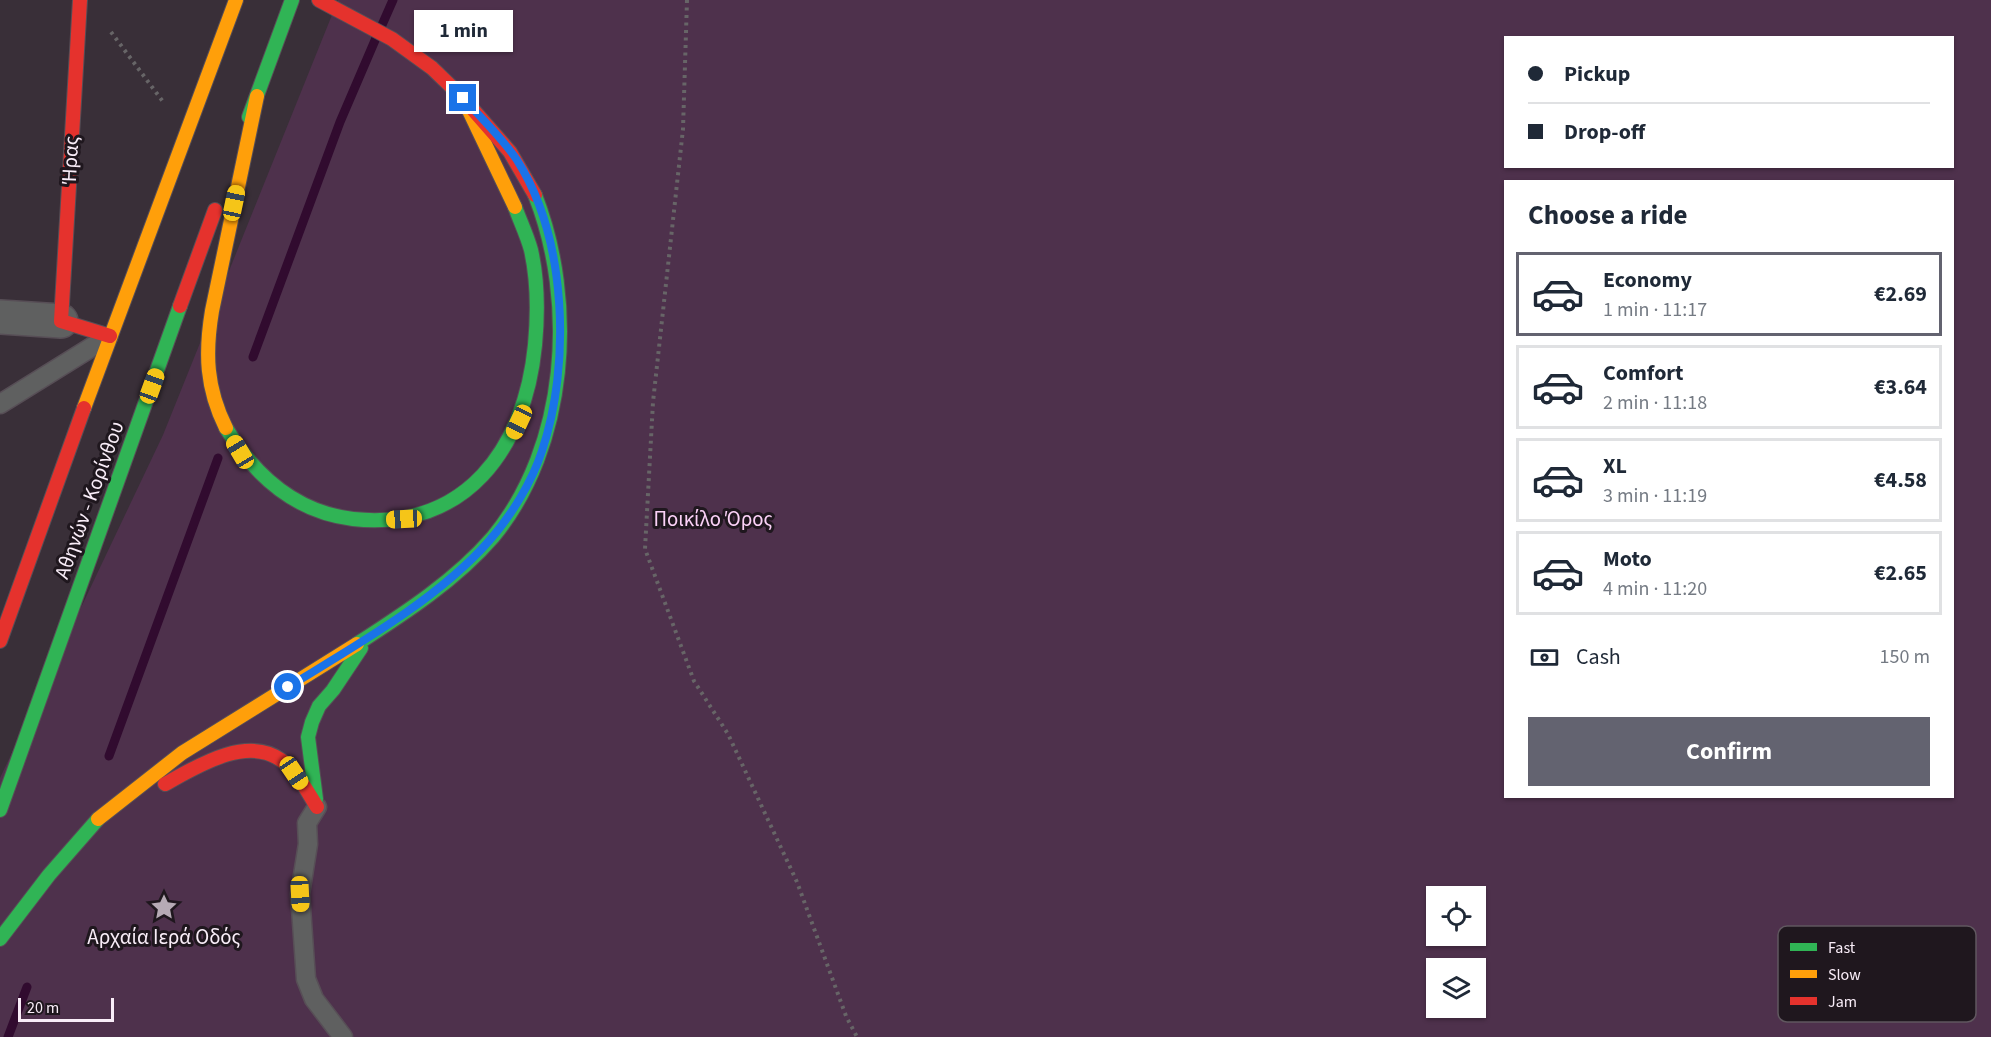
<!DOCTYPE html>
<html lang="en">
<head>
<meta charset="utf-8">
<style>
  :root { --surface:#fff; --page:#f6f6f7; --text:#1f2937; --muted:#747a83; --line:#e0e1e3; --accent:#636370 }
  body { margin:0; font-family:"Source Sans 3",sans-serif; background:var(--page); color:var(--text); height:100vh; display:flex; flex-direction:column; font-size:22px; white-space:nowrap }
  * { box-sizing:border-box; margin:0 }
  p { font-size:20px; color:var(--muted) }
  .icon { flex:none; width:33px; height:33px; fill:none; stroke:currentColor; stroke-width:2; stroke-linecap:round; stroke-linejoin:round }
  .map { position:relative; flex:1; overflow:hidden }
  .side { position:absolute; left:1504px; top:180px; width:450px; height:618px; display:flex; flex-direction:column; background:var(--surface); border-radius:0px; box-shadow:0 2px 4px #0004 }
  .side>* { flex:none }
  .top-card { position:absolute; left:1504px; top:36px; width:450px; height:132px; border-radius:0px; box-shadow:0 2px 4px #0004; display:grid; align-content:center; height:132px; padding:0 24px; background:var(--surface) }
  .controls { position:absolute; left:1426px; top:886px; display:grid; gap:12px }
  .controls a { display:grid; place-items:center; width:60px; height:60px; border-radius:0px; background:var(--surface); box-shadow:0 2px 4px #0004; font-size:30px }
  .scale { position:absolute; left:18px; bottom:15px; width:96px; box-sizing:border-box; padding-left:6px; border:3px solid #f9edf8; border-top:0; font-size:16px; line-height:21px; white-space:nowrap; color:#f9edf8; -webkit-text-stroke:4px #1f171e; paint-order:stroke }
  .end { position:absolute; width:27px; height:27px; margin:-14px; border:8px solid #1a73e8; background:#fff; box-shadow:0 0 0 3px #fff }
  .from { border-radius:50% }
  .bubble { position:absolute; height:42px; border-radius:0px; background:var(--surface); box-shadow:0 2px 4px #0004; font-size:20px; font-weight:700; line-height:42px; text-align:center }
  .car { position:absolute; width:18px; height:36px; margin:-18px -9px; border-radius:8px; box-shadow:0 0 4px 2px #0007; background:linear-gradient(#f5c518 24%,#345 0 40%,#f5c518 0 76%,#345 0 86%,#f5c518 0) }
  .top-card b { display:flex; align-items:center; gap:21px; height:57px; font-size:22px }
  .top-card b+b { border-top:2px solid var(--line) }
  .top-card i { width:15px; height:15px; background:var(--text) }
  ul { padding:0; list-style:none }
  li { display:flex; align-items:center; gap:18px; height:84px; margin:0 12px 9px; padding:0 12px; border:3px solid var(--line); border-radius:0px }
  li div { flex:1 }
  li b { display:block; font-size:22px }
  li em { font-style:normal; font-weight:700 }
  li.current { border-color:var(--accent) }
  li>.icon { width:54px; height:54px; stroke-width:1.5 }
  h2 { padding:0 24px; font-size:27px; line-height:72px }
  .pay { display:flex; align-items:center; gap:15px; height:66px; padding:0 24px; font-size:22px }
  .pay p { margin-inline-start:auto }
  .cta { display:flex; gap:12px; margin-top:auto; padding:12px 24px }
  .cta a { flex:1; height:69px; border-radius:0px; background:var(--accent); color:#fff; font-size:24px; font-weight:700; line-height:69px; text-align:center }
  .map>svg:first-child { display:block }
  .green { fill:#4e314c; fill-rule:evenodd }
  .lines { fill:none; stroke-linecap:round; stroke-linejoin:round }
  .stream { stroke:#310b2f; stroke-width:9 }
  .lane-casing { stroke:#574e56; stroke-width:21 }
  .street-casing { stroke:#574e56; stroke-width:36 }
  .fast-casing { stroke:#574e56; stroke-width:16 }
  .slow-casing { stroke:#574e56; stroke-width:16 }
  .jam-casing { stroke:#574e56; stroke-width:16 }
  .path { stroke:#676567; stroke-width:4; stroke-dasharray:3 4.5; stroke-linecap:butt }
  .lane { stroke:#5f6060; stroke-width:18 }
  .street { stroke:#5f6060; stroke-width:33 }
  .fast { stroke:#30b455; stroke-width:14 }
  .slow { stroke:#ff9f0a; stroke-width:14 }
  .jam { stroke:#e5322d; stroke-width:14 }
  .route { stroke:#1a73e8; stroke-width:8 }
  .labels { text-anchor:middle; dominant-baseline:central; stroke-width:6; stroke-linejoin:round; paint-order:stroke }
  .street-label { font-size:21px; fill:#f9edf8; stroke:#1f171e }
  .park-label { font-size:21px; fill:#fbd1f7; stroke:#1f171e }
  .poi-label { font-size:21px; fill:#f9edf8; stroke:#1f171e }
  .key { fill:#1f171e; stroke:#60575f; stroke-width:1.5 }
  .key-label { font-size:16px; fill:#f9edf8 }
</style>
</head>
<body>
<div class="map">
<svg width="1991" height="1037" viewBox="0 0 1991 1037">
  <rect width="100%" height="100%" fill="#392f38"/>
  <path class="green" d="M338,0H1991V1037H0V778L163,435ZM1506,38H1953V166H1506ZM1506,182H1953V796H1506ZM1437,897H1476V936H1437ZM1437,969H1476V1008H1437Z"/>
  <g class="lines">
    <path class="stream" d="M382,25L393,0
      M253,357L340,122L376,38
      M109,756L218,458
      M8,1037L27,987"/>
    <defs>
      <path id="lane" d="M0,404L108,337
        M317,807L307,823L308,844L300,894L306,979L314,999L343,1037"/>
      <path id="street" d="M0,317L61,321"/>
      <path id="fast" d="M249,117L292,0
        M226,428C255,476 295,512 353,519C466,531 525,448 535,345C538,313 538,281 531,250C527,235 520,221 515,207
        M357,644C405,613 456,580 493,537C568,446 577,302 535,195
        M316,799L308,737L312,722L319,706L333,690L361,648
        M0,810L180,306
        M0,939L49,875L98,819"/>
      <path id="slow" d="M463,98L515,207
        M84,408L236,0
        M226,428C206,388 205,353 212,311L257,96
        M98,819L182,753L357,644"/>
      <path id="jam" d="M80,0L61,321L110,336
        M319,0L392,39L432,68L461,96L510,152L535,195
        M180,306L215,210
        M0,641L84,408
        M165,784C196,767 246,735 281,760C297,771 307,791 317,807"/>
    </defs>
    <use href="#lane" class="lane-casing"/>
    <use href="#street" class="street-casing"/>
    <use href="#fast" class="fast-casing"/>
    <use href="#slow" class="slow-casing"/>
    <use href="#jam" class="jam-casing"/>
    <path class="path" d="M687,0L683,129L653,402L645,549L694,681L728,734L797,882L846,1016L857,1037
      M111,32L164,103"/>
    <use href="#lane" class="lane"/>
    <use href="#street" class="street"/>
    <use href="#fast" class="fast"/>
    <use href="#slow" class="slow"/>
    <use href="#jam" class="jam"/>
  </g>
  <g class="lines">
    <path class="route" d="M288,687C355,646 437,600 489,541C511,516 532,482 542,451C571,364 567,239 517,160C502,138 481,118 463,98"/>
  </g>
  <defs>
    <symbol id="sight-bare" viewBox="-9 -9 18 18"><path d="M0-6L1.8-2.2L6-1.7L2.9 1.2L3.7 5.4L0 3.3L-3.7 5.4L-2.9 1.2L-6-1.7L-1.8-2.2Z" fill="#b6aab5" stroke="#1f171e" stroke-width="2.5" paint-order="stroke"/></symbol>
  </defs>
  <g fill-rule="evenodd">
    <use href="#sight-bare" x="145" y="888" width="38" height="38"/>
  </g>
  <g class="labels">
    <g class="street-label">
      <text transform="translate(70 160) rotate(-87)">Ήρας</text>
      <text transform="translate(89 500) rotate(-70)">Αθηνών - Κορίνθου</text>
    </g>
    <g class="park-label">
      <text x="713" y="519">Ποικίλο Όρος</text>
    </g>
    <g class="poi-label">
      <text x="164" y="937">Αρχαία Ιερά Οδός</text>
    </g>
  </g>
  <rect x="1778" y="926" width="198" height="96" rx="9" class="key"/>
  <rect x="1790" y="943" width="27" height="8" fill="#30b455"/>
  <rect x="1790" y="970" width="27" height="8" fill="#ff9f0a"/>
  <rect x="1790" y="997" width="27" height="8" fill="#e5322d"/>
  <g class="key-label">
    <text x="1828" y="953">Fast</text>
    <text x="1828" y="980">Slow</text>
    <text x="1828" y="1007">Jam</text>
  </g>
</svg>
<div class="controls">
<a><svg class="icon" aria-label="locate" viewBox="0 0 24 24"><circle cx="12" cy="12" r="6"/><path d="M12 2v4M12 18v4M2 12h4M18 12h4"/></svg></a>
<a><svg class="icon" aria-label="layers" viewBox="0 0 24 24"><path d="M12 4l9 5-9 5-9-5zM3 14l9 5 9-5"/></svg></a>
</div>
<div class="scale">20 m</div>
<i class="end from" style="left:288px;top:687px"></i>
<i class="end" style="left:463px;top:98px"></i>
<div class="bubble" style="left:414px;top:10px;width:99px">1 min</div>
<i class="car" style="left:234px;top:203px;rotate:12deg"></i>
<i class="car" style="left:152px;top:386px;rotate:20deg"></i>
<i class="car" style="left:519px;top:422px;rotate:205deg"></i>
<i class="car" style="left:240px;top:452px;rotate:329deg"></i>
<i class="car" style="left:404px;top:519px;rotate:267deg"></i>
<i class="car" style="left:294px;top:773px;rotate:146deg"></i>
<i class="car" style="left:300px;top:894px;rotate:177deg"></i>
<div class="top-card">
<b><i class="from"></i>Pickup</b>
<b><i></i>Drop-off</b>
</div>
<section class="side">
<h2>Choose a ride</h2>
<ul>
<li class="current"><svg class="icon" aria-label="car" viewBox="0 0 24 24"><path d="M5 17H2v-5l4-1 3-4h7l3 4 3 1v5h-3M9 17h6M6 11h13"/><circle cx="7" cy="17" r="2"/><circle cx="17" cy="17" r="2"/></svg><div><b>Economy</b><p>1 min · 11:17</p></div><em>€2.69</em></li>
<li><svg class="icon" aria-label="car" viewBox="0 0 24 24"><path d="M5 17H2v-5l4-1 3-4h7l3 4 3 1v5h-3M9 17h6M6 11h13"/><circle cx="7" cy="17" r="2"/><circle cx="17" cy="17" r="2"/></svg><div><b>Comfort</b><p>2 min · 11:18</p></div><em>€3.64</em></li>
<li><svg class="icon" aria-label="car" viewBox="0 0 24 24"><path d="M5 17H2v-5l4-1 3-4h7l3 4 3 1v5h-3M9 17h6M6 11h13"/><circle cx="7" cy="17" r="2"/><circle cx="17" cy="17" r="2"/></svg><div><b>XL</b><p>3 min · 11:19</p></div><em>€4.58</em></li>
<li><svg class="icon" aria-label="car" viewBox="0 0 24 24"><path d="M5 17H2v-5l4-1 3-4h7l3 4 3 1v5h-3M9 17h6M6 11h13"/><circle cx="7" cy="17" r="2"/><circle cx="17" cy="17" r="2"/></svg><div><b>Moto</b><p>4 min · 11:20</p></div><em>€2.65</em></li>
</ul>
<div class="pay"><svg class="icon" aria-label="cash" viewBox="0 0 24 24"><path d="M3 7h18v10H3z"/><circle cx="12" cy="12" r="2"/></svg>Cash<p>150 m</p></div>
<div class="cta"><a>Confirm</a></div>
</section>
</div>
</body>
</html>
